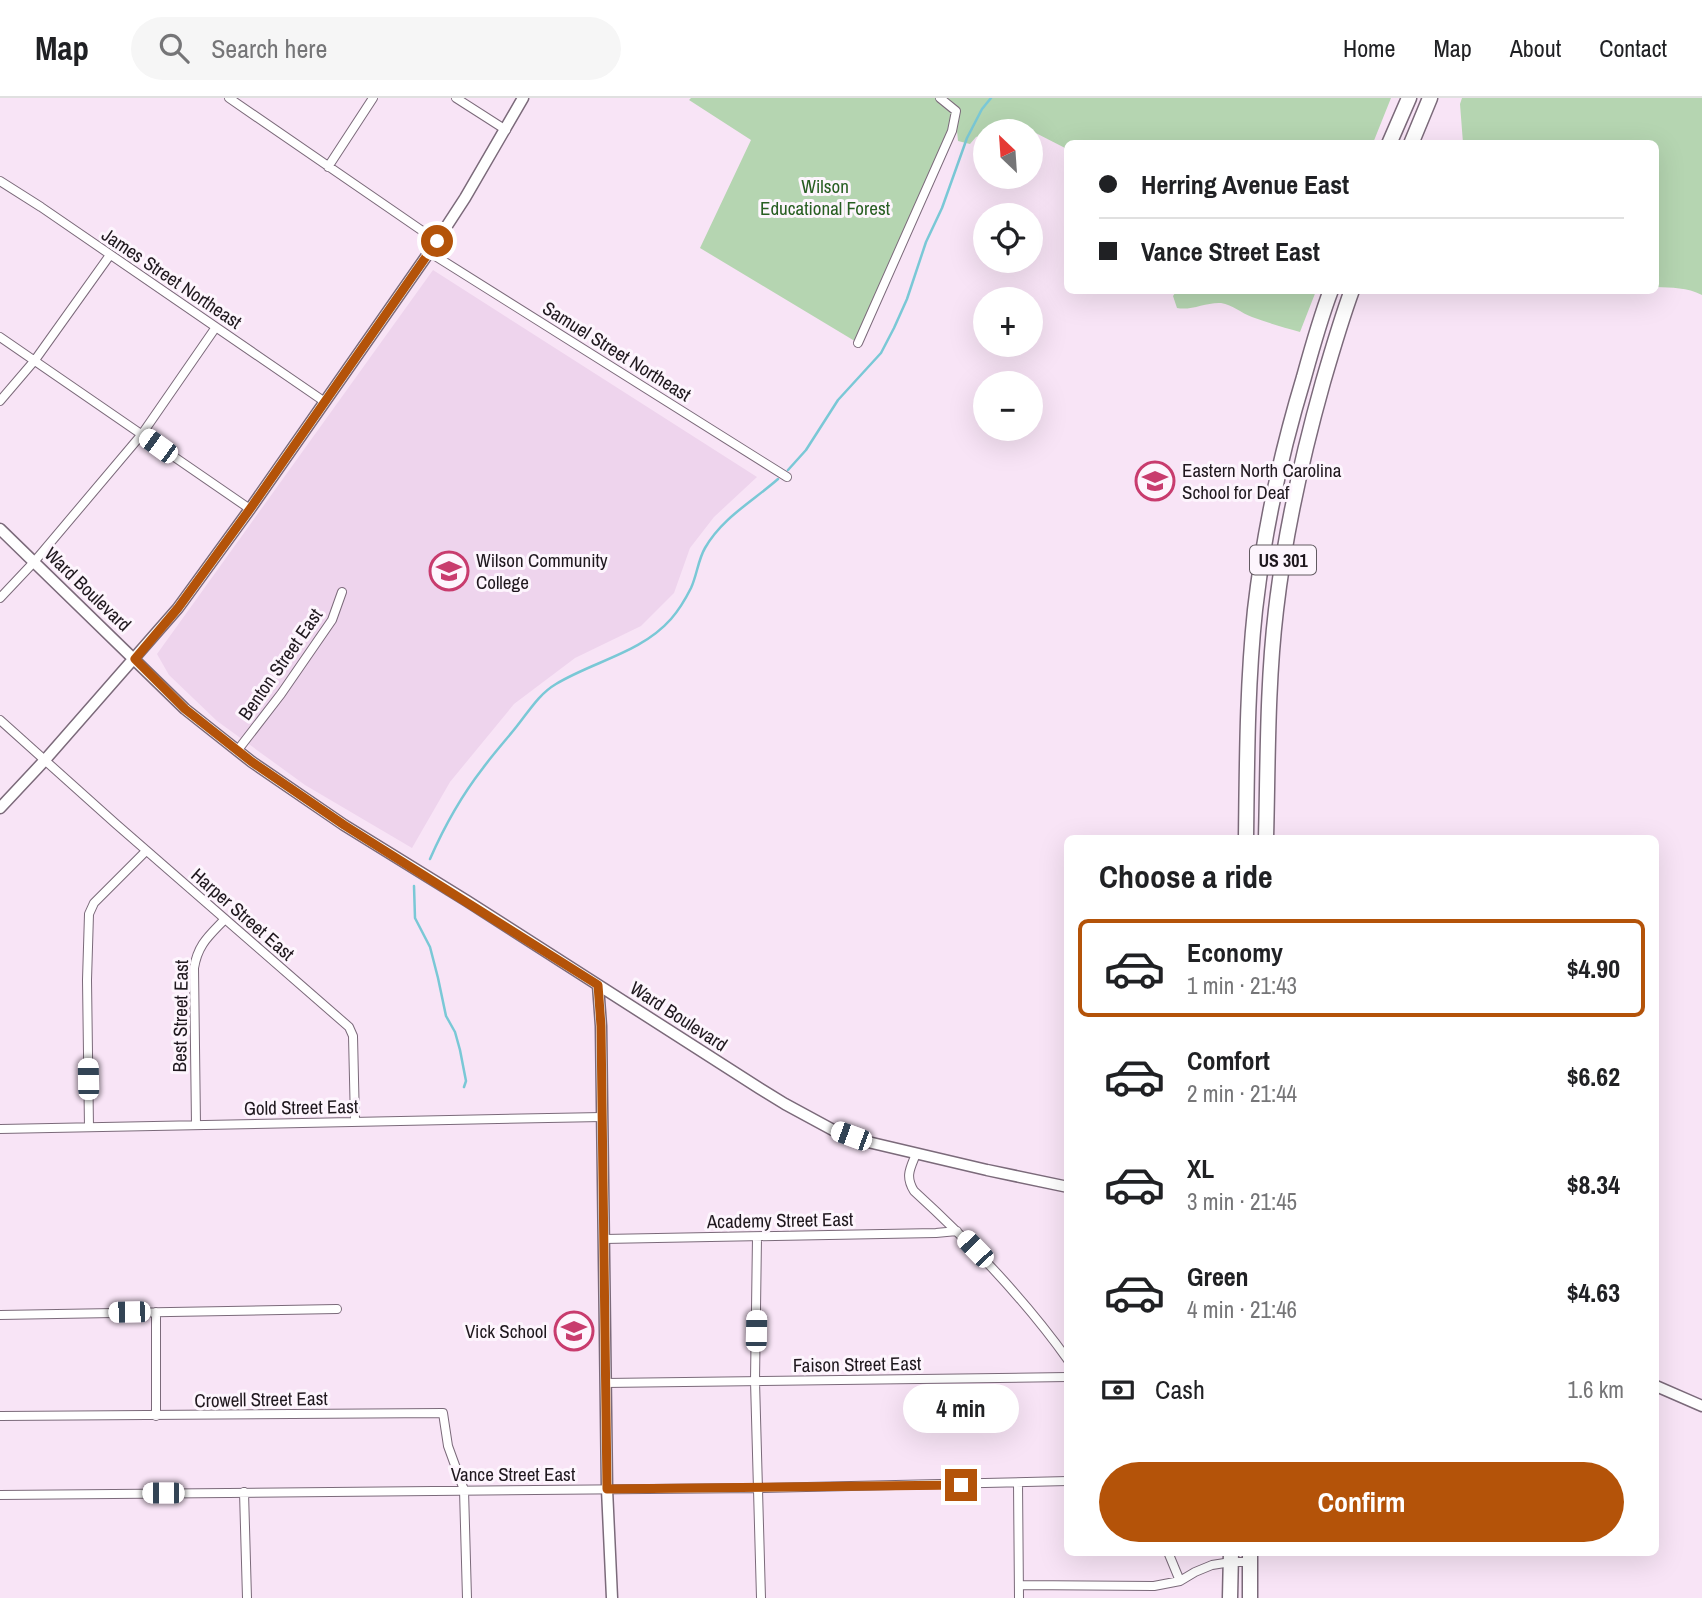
<!DOCTYPE html>
<html lang="en">
<head>
<meta charset="utf-8">
<style>
  :root { --surface:#fff; --page:#f6f6f6; --text:#202124; --muted:#757577; --line:#e0e0e0; --accent:#b45309 }
  body { margin:0; font-family:"Archivo Narrow",sans-serif; background:var(--page); color:var(--text); height:100vh; display:flex; flex-direction:column; font-size:26px; white-space:nowrap }
  * { box-sizing:border-box; margin:0 }
  p { font-size:23px; color:var(--muted) }
  .icon { flex:none; width:38px; height:38px; fill:none; stroke:currentColor; stroke-width:2; stroke-linecap:round; stroke-linejoin:round }
  .map { position:relative; flex:1; overflow:hidden }
  .details { position:absolute; left:1064px; top:737px; width:595px; height:721px; display:flex; flex-direction:column; background:var(--surface); border-radius:10px; box-shadow:0 7px 28px #0002 }
  .details>* { flex:none }
  .top-card { position:absolute; left:1064px; top:42px; width:595px; height:154px; border-radius:10px; box-shadow:0 7px 28px #0002; display:grid; align-content:center; height:154px; padding:0 35px; background:var(--surface) }
  .needle { width:46px; rotate:335deg }
  .tools { position:absolute; left:973px; top:21px; display:grid; gap:14px }
  .tools a { display:grid; place-items:center; width:70px; height:70px; border-radius:50%; background:var(--surface); box-shadow:0 7px 28px #0002; font-size:35px }
  .end { position:absolute; width:32px; height:32px; margin:-16px; border:9px solid #b45309; background:#fff; box-shadow:0 0 0 4px #fff }
  .from { border-radius:50% }
  .bubble { position:absolute; height:49px; border-radius:24px; background:var(--surface); box-shadow:0 7px 28px #0002; font-size:23px; font-weight:700; line-height:49px; text-align:center }
  .car { position:absolute; width:21px; height:42px; margin:-21px -10px; border-radius:9px; box-shadow:0 0 5px 2px #0007; background:linear-gradient(#fff 24%,#345 0 40%,#fff 0 76%,#345 0 86%,#fff 0) }
  .top-card b { display:flex; align-items:center; gap:24px; height:66px; font-size:26px }
  .top-card b+b { border-top:2px solid var(--line) }
  .top-card i { width:18px; height:18px; background:var(--text) }
  ul { padding:0; list-style:none }
  li { display:flex; align-items:center; gap:21px; height:98px; margin:0 14px 10px; padding:0 21px; border:4px solid transparent; border-radius:10px }
  li div { flex:1 }
  li b { display:block; font-size:26px }
  li em { font-style:normal; font-weight:700 }
  li.active { border-color:var(--accent) }
  li>.icon { width:63px; height:63px; stroke-width:1.5 }
  h2 { padding:0 35px; font-size:32px; line-height:84px }
  .pay { display:flex; align-items:center; gap:18px; height:77px; padding:0 35px; font-size:26px }
  .pay p { margin-inline-start:auto }
  .action { display:flex; gap:14px; margin-top:auto; padding:14px 35px }
  .action a { flex:1; height:80px; border-radius:42px; background:var(--accent); color:#fff; font-size:28px; font-weight:700; line-height:80px; text-align:center }
  header { display:flex; align-items:center; gap:42px; box-sizing:border-box; height:98px; padding:0 35px; background:var(--surface); border-bottom:2px solid var(--line) }
  header strong { font-size:33px }
  nav { display:flex; gap:38px; margin-inline-start:auto; font-size:24px }
  .search { width:490px; height:63px; background:var(--page); display:flex; align-items:center; gap:18px; box-sizing:border-box; padding:0 24px; border-radius:38px; color:var(--muted); font-size:26px }
  .map>svg:first-child { display:block }
  .built { fill:#eed4ed }
  .green { fill:#b5d5b1 }
  .lines { fill:none; stroke-linecap:round; stroke-linejoin:round }
  .stream { stroke:#7ac8d6; stroke-width:2.5 }
  .street-casing { stroke:#7b6a7a; stroke-width:10 }
  .secondary-casing { stroke:#7b6a7a; stroke-width:13 }
  .highway-casing { stroke:#7b6a7a; stroke-width:17 }
  .street { stroke:#fff; stroke-width:8 }
  .secondary { stroke:#fff; stroke-width:10 }
  .highway { stroke:#fff; stroke-width:14 }
  .route { stroke:#b45309; stroke-width:9 }
  .labels { text-anchor:middle; dominant-baseline:central; stroke-width:6; stroke-linejoin:round; paint-order:stroke }
  .shield { fill:#fdf5fd; stroke:#625a61; stroke-width:2 }
  .shield-label { font-size:18px; font-weight:bold; fill:#1f181e }
  .park-label { font-size:19px; fill:#275e21; stroke:#fdf5fd }
  .street-label { font-size:19px; fill:#1f181e; stroke:#fdf5fd }
  .poi-label { font-size:19px; fill:#1f181e; stroke:#fdf5fd; text-anchor:start }
</style>
</head>
<body>
<header>
<strong>Map</strong>
<div class="search"><svg class="icon" aria-label="search" viewBox="0 0 24 24"><circle cx="10" cy="10" r="6"/><path d="M15 15l6 6"/></svg>Search here</div>
<nav><a>Home</a><a>Map</a><a>About</a><a>Contact</a></nav>
</header>
<div class="map">
<svg width="1702" height="1500" viewBox="0 0 1702 1500">
  <rect width="100%" height="100%" fill="#f8e4f6"/>
  <path class="built" d="M433,172L757,379L714,419L690,450L674,495L641,528L575,560L514,606L450,684L412,750L305,687L217,623L169,577L157,556Z"/>
  <path class="green" d="M691,0H1391L1373,45L1068,46L1067,51L1022,28L985,33V36L976,39L970,46L958,43L957,33L858,245L700,150L751,42L689,2Z
    M1462,0H1702V197C1687,189 1672,190 1656,189V46L1463,45L1460,6Z
    M1177,192H1316V193L1300,234C1283,229 1268,225 1252,219C1241,215 1233,207 1221,205C1206,204 1191,213 1177,210L1173,198Z"/>
  <g class="lines">
    <path class="stream" d="M788,372L806,352L838,302L881,255L894,230L907,201L926,144L942,110L967,40L982,11L991,0
      M430,761C444,729 462,697 483,670C494,655 506,642 517,628C529,613 539,596 556,586C594,563 641,555 671,521C678,513 686,500 691,490C697,477 698,462 705,450C722,420 753,403 778,381
      M414,788L415,820L430,849L438,880L446,918L455,934L460,952L466,983L464,989"/>
    <defs>
      <path id="street" d="M229,0L437,143
        M456,0L506,32
        M328,69L373,0
        M0,83L41,109L325,304
        M429,154L787,379
        M0,239L250,411
        M858,245L952,33L956,13L940,0
        M0,303L35,262L110,157
        M0,500L34,464L142,336L216,229
        M0,622L116,726L349,929L353,938L355,1024
        M237,653L281,596L332,522L342,494
        M196,1027L194,870C198,846 209,838 225,821
        M89,1029L87,882L89,816L94,805L146,753
        M0,1031L602,1019
        M916,1056C910,1071 905,1078 914,1093C971,1145 1023,1199 1068,1262
        M757,1139L755,1283L761,1500
        M604,1141L936,1135L957,1133
        M0,1217L337,1211
        M605,1285L1068,1279
        M0,1318L443,1315L448,1348L464,1392L467,1500
        M156,1318V1214
        M1018,1385L1019,1500
        M244,1394L247,1500
        M0,1397L758,1390L1068,1383
        M1168,1454L1180,1483
        M1019,1487L1154,1488L1180,1483L1195,1474L1212,1467L1231,1464H1250"/>
      <path id="secondary" d="M0,431L185,611L252,664L344,727L467,803L759,990L785,1006L833,1032L868,1044L987,1072L1068,1089
        M0,710L44,663L178,510L250,411L437,143L465,100L523,0
        M598,887L601,928L607,1391L612,1500
        M1656,1288L1702,1308"/>
      <path id="highway" d="M1389,46L1409,0
        M1411,46L1430,0
        M1246,740C1247,664 1247,588 1255,512C1264,433 1281,355 1304,279C1312,250 1320,221 1331,192
        M1266,740C1268,664 1267,588 1276,512C1285,434 1302,359 1323,284C1332,253 1341,222 1352,192
        M1230,1500L1231,1454
        M1250,1500V1454"/>
    </defs>
    <use href="#street" class="street-casing"/>
    <use href="#secondary" class="secondary-casing"/>
    <use href="#highway" class="highway-casing"/>
    <use href="#street" class="street"/>
    <use href="#secondary" class="secondary"/>
    <use href="#highway" class="highway"/>
  </g>
  <g class="lines">
    <path class="route" d="M437,143L250,411L178,510L135,561L185,611L252,664L344,727L598,887L601,928L607,1391L961,1387"/>
  </g>
  <defs>
    <symbol id="school-ring" viewBox="-11 -11 22 22"><circle r="9.5" fill="#fdf5fd" stroke="#c83c6e" stroke-width="1.5"/><path d="M0-5L7-2L0 1L-7-2ZM-4 1L0 2.5L4 1V4Q0 6-4 4Z" fill="#c83c6e"/></symbol>
    <symbol id="university-ring" viewBox="-11 -11 22 22"><circle r="9.5" fill="#fdf5fd" stroke="#c83c6e" stroke-width="1.5"/><path d="M0-5L7-2L0 1L-7-2ZM-4 1L0 2.5L4 1V4Q0 6-4 4Z" fill="#c83c6e"/></symbol>
  </defs>
  <g fill-rule="evenodd">
    <use href="#school-ring" x="1133" y="361" width="44" height="44"/>
    <use href="#university-ring" x="427" y="451" width="44" height="44"/>
    <use href="#school-ring" x="552" y="1211" width="44" height="44"/>
  </g>
  <g class="labels">
    <rect class="shield" x="1250" y="447.5" width="66" height="29" rx="5"/>
    <g class="shield-label">
      <text x="1283" y="462">US 301</text>
    </g>
    <g class="park-label">
      <text x="825" y="88">Wilson<tspan x="825" dy="22">Educational Forest</tspan></text>
    </g>
    <g class="street-label">
      <text transform="translate(172 180) rotate(34)">James Street Northeast</text>
      <text transform="translate(617 253) rotate(32)">Samuel Street Northeast</text>
      <text transform="translate(88 491) rotate(44)">Ward Boulevard</text>
      <text transform="translate(280 566) rotate(-55)">Benton Street East</text>
      <text transform="translate(243 816) rotate(41)">Harper Street East</text>
      <text transform="translate(180 918) rotate(-89)">Best Street East</text>
      <text transform="translate(679 918) rotate(33)">Ward Boulevard</text>
      <text transform="translate(301 1009) rotate(-1)">Gold Street East</text>
      <text transform="translate(780 1122) rotate(-1)">Academy Street East</text>
      <text transform="translate(857 1266) rotate(-1)">Faison Street East</text>
      <text transform="translate(261 1301) rotate(-1)">Crowell Street East</text>
      <text x="513" y="1376">Vance Street East</text>
    </g>
    <g class="poi-label">
      <text x="1182" y="372">Eastern North Carolina<tspan x="1182" dy="22">School for Deaf</tspan></text>
      <text x="476" y="462">Wilson Community<tspan x="476" dy="22">College</tspan></text>
      <text x="547" y="1233" text-anchor="end">Vick School</text>
    </g>
  </g>
</svg>
<div class="tools">
<a><svg class="needle" viewBox="-14 -14 28 28"><path d="M0-13l5 13h-10z" fill="#e53935"/><path d="M0 13l5-13h-10z" fill="#757577"/></svg></a>
<a><svg class="icon" aria-label="locate" viewBox="0 0 24 24"><circle cx="12" cy="12" r="6"/><path d="M12 2v4M12 18v4M2 12h4M18 12h4"/></svg></a>
<a>+</a>
<a>−</a>
</div>
<i class="end from" style="left:437px;top:143px"></i>
<i class="end" style="left:961px;top:1387px"></i>
<div class="bubble" style="left:903px;top:1286px;width:116px">4 min</div>
<i class="car" style="left:158px;top:348px;rotate:306deg"></i>
<i class="car" style="left:88px;top:981px;rotate:359deg"></i>
<i class="car" style="left:851px;top:1038px;rotate:290deg"></i>
<i class="car" style="left:975px;top:1151px;rotate:316deg"></i>
<i class="car" style="left:129px;top:1214px;rotate:269deg"></i>
<i class="car" style="left:756px;top:1233px;rotate:1deg"></i>
<i class="car" style="left:163px;top:1395px;rotate:270deg"></i>
<div class="top-card">
<b><i class="from"></i>Herring Avenue East</b>
<b><i></i>Vance Street East</b>
</div>
<section class="details">
<h2>Choose a ride</h2>
<ul>
<li class="active"><svg class="icon" aria-label="car" viewBox="0 0 24 24"><path d="M5 17H2v-5l4-1 3-4h7l3 4 3 1v5h-3M9 17h6M6 11h13"/><circle cx="7" cy="17" r="2"/><circle cx="17" cy="17" r="2"/></svg><div><b>Economy</b><p>1 min · 21:43</p></div><em>$4.90</em></li>
<li><svg class="icon" aria-label="car" viewBox="0 0 24 24"><path d="M5 17H2v-5l4-1 3-4h7l3 4 3 1v5h-3M9 17h6M6 11h13"/><circle cx="7" cy="17" r="2"/><circle cx="17" cy="17" r="2"/></svg><div><b>Comfort</b><p>2 min · 21:44</p></div><em>$6.62</em></li>
<li><svg class="icon" aria-label="car" viewBox="0 0 24 24"><path d="M5 17H2v-5l4-1 3-4h7l3 4 3 1v5h-3M9 17h6M6 11h13"/><circle cx="7" cy="17" r="2"/><circle cx="17" cy="17" r="2"/></svg><div><b>XL</b><p>3 min · 21:45</p></div><em>$8.34</em></li>
<li><svg class="icon" aria-label="car" viewBox="0 0 24 24"><path d="M5 17H2v-5l4-1 3-4h7l3 4 3 1v5h-3M9 17h6M6 11h13"/><circle cx="7" cy="17" r="2"/><circle cx="17" cy="17" r="2"/></svg><div><b>Green</b><p>4 min · 21:46</p></div><em>$4.63</em></li>
</ul>
<div class="pay"><svg class="icon" aria-label="cash" viewBox="0 0 24 24"><path d="M3 7h18v10H3z"/><circle cx="12" cy="12" r="2"/></svg>Cash<p>1.6 km</p></div>
<div class="action"><a>Confirm</a></div>
</section>
</div>
</body>
</html>
